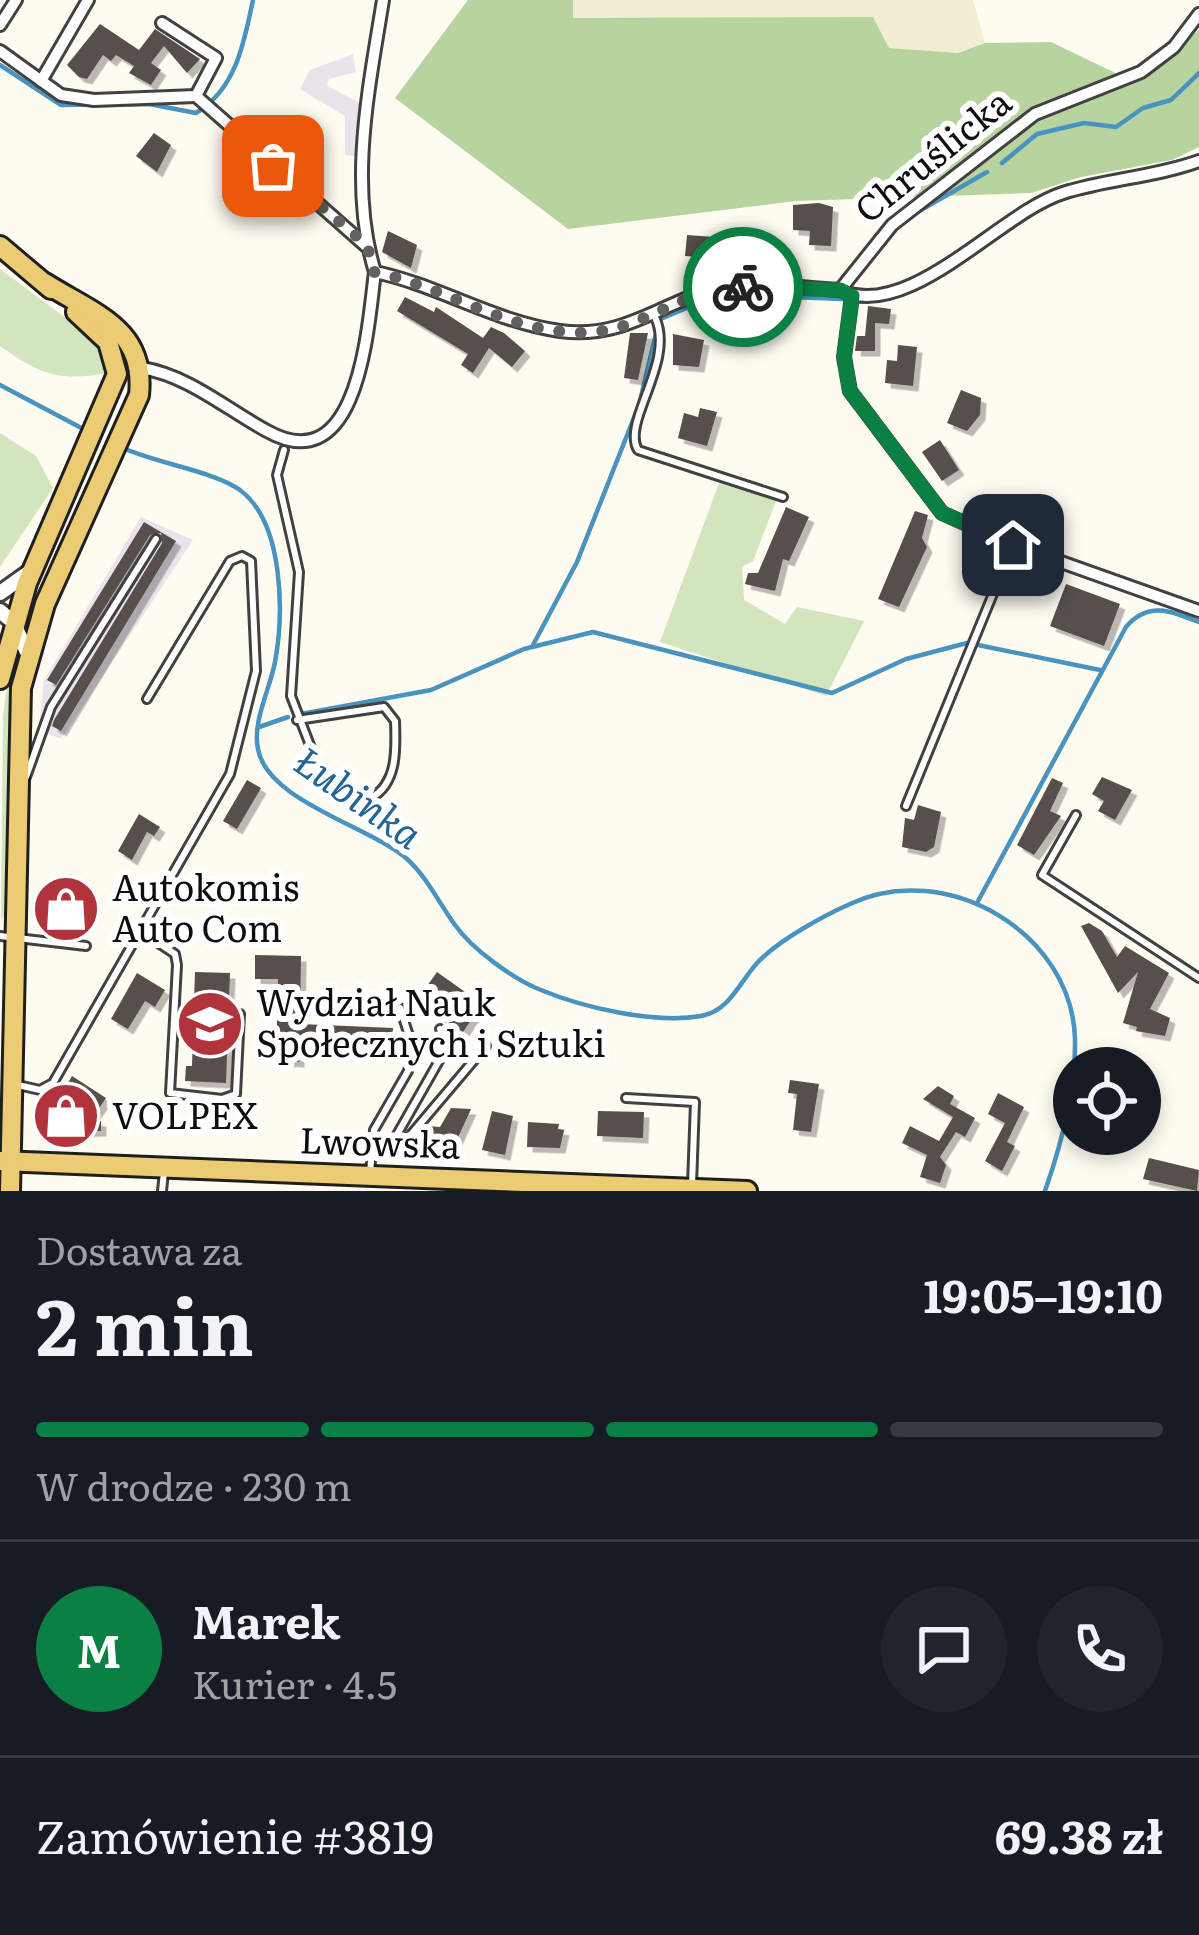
<!DOCTYPE html>
<html lang="pl">
<head>
<meta charset="utf-8">
<style>
	:root { --surface:#171b24; --page:#20242c; --text:#f1f3f6; --muted:#9ea1a6; --line:#363941; --accent:#0b8043 }
	body { margin:0; font-family:Literata,serif; background:var(--page); color:var(--text); height:100vh; display:flex; flex-direction:column; font-size:45px; white-space:nowrap }
	* { box-sizing:border-box; margin:0 }
	p { font-size:39px; color:var(--muted) }
	.icon { flex:none; width:66px; height:66px; fill:none; stroke:currentColor; stroke-width:2; stroke-linecap:round; stroke-linejoin:round }
	.map { position:relative; height:1191px; overflow:hidden }
	.drawer { display:flex; flex-direction:column; background:var(--surface); flex:1 }
	.drawer>* { flex:none }
	.fabs { position:absolute; left:1053px; top:1047px; display:grid; gap:24px }
	.fabs a { display:grid; place-items:center; width:108px; height:108px; border-radius:50%; background:var(--surface); box-shadow:0 6px 18px #0003; font-size:60px }
	.pin { position:absolute; display:grid; place-items:center; width:102px; height:102px; color:#fff; margin:-51px; border-radius:24px; box-shadow:0 6px 18px #0006 }
	.courier { position:absolute; display:grid; place-items:center; width:120px; height:120px; margin:-60px; border:9px solid #0b8043; border-radius:50%; background:#fff; color:#222; box-shadow:0 3px 15px #0007 }
	.head em { font-style:normal; font-weight:700 }
	.head div { display:flex; flex-direction:column-reverse }
	.head { display:flex; align-items:center; justify-content:space-between; height:204px; padding:0 36px }
	h1 { font-size:78px; font-weight:700; line-height:90px }
	.bar { display:grid; grid-template-columns:repeat(4,1fr); gap:18px 12px; align-content:center; height:144px; padding:0 36px }
	.bar i { height:15px; border-radius:9px; background:var(--line) }
	.bar .current { background:var(--accent) }
	.bar p { grid-column:span 4 }
	.line { display:flex; align-items:center; gap:30px; padding:0 36px; border-top:3px solid var(--line) }
	.line div { flex:1 }
	.round { display:grid; place-items:center; flex:none; width:126px; height:126px; border-radius:63px; background:var(--page) }
	.map>svg:first-child { display:block }
</style>
</head>
<body>
<div class="map">
<svg width="1199" height="1191" viewBox="0 0 1199 1191">
	<defs>
		<filter id="shadow"><feDropShadow dx="5.5" dy="5.5" stdDeviation="0" flood-color="#0004"/></filter>
	</defs>
	<rect width="100%" height="100%" fill="#fefbf1"/>
	<!-- industrial -->
	<g fill="#ebe3ec">
		<path d="M353,54L356,72L329,79L327,86L364,105L358,157L345,155V116L300,89L310,70Z"/>
		<path d="M141,517L193,540L61,739L39,730L44,680Z"/>
	</g>
	<!-- farmland -->
	<path fill="#f1eed3" d="M573,0H973L985,43L958,53L888,48L873,17L572,19Z"/>
	<!-- green -->
	<g fill="#d3e5bd">
		<path d="M0,269L94,339L107,373C59,382 39,374 0,346Z"/>
		<path d="M0,433L36,456L53,488L0,567Z"/>
		<path d="M719,483L776,501L753,561L742,567L744,600L785,624L797,607L864,621L826,696L660,642Z"/>
		<path d="M11,655L8,907L1,921L3,717Z"/>
	</g>
	<!-- forest -->
	<path fill="#b7d49e" d="M468,0H573V18L873,17L889,48L958,53L985,43L1051,42L1134,82L1199,30V147L1172,160L1081,177L1031,193L796,201L568,229L395,98Z"/>
	<g fill="none" stroke-linecap="round" stroke-linejoin="round">
		<!-- stream -->
		<g stroke="#4893c0" stroke-width="4.5">
			<path d="M0,65L61,105L149,104L196,113C236,89 244,43 253,0"/>
			<path d="M1002,163L1037,134L1084,123L1116,127L1143,108L1171,100L1199,73"/>
			<path d="M914,214L987,172"/>
			<path d="M663,318L720,294L842,299"/>
			<path d="M0,385L89,432"/>
			<path d="M121,447C154,463 214,471 240,490C284,523 284,613 275,662C270,689 252,722 258,749C267,801 369,826 407,859C427,877 439,903 455,925C472,949 513,979 541,990C584,1008 655,1024 701,1016C730,1011 740,981 758,962C779,940 823,916 850,904C945,859 1073,932 1075,1040C1076,1090 1061,1145 1045,1191"/>
			<path d="M533,645L577,562L639,405L656,334"/>
			<path d="M978,645L1100,670"/>
			<path d="M301,714L431,690L524,649L593,632L832,693L906,659L967,643"/>
			<path d="M259,727L288,717"/>
			<path d="M977,903L1126,627C1148,601 1171,611 1199,622"/>
		</g>
	</g>
	<!-- building -->
	<g fill="#564f4c" filter="url(#shadow)">
		<path d="M100,24L139,50L155,29L200,59L187,73L164,46L151,63L161,70L151,85L129,73L134,66L116,55L111,61L103,55L87,79L79,77L67,65Z"/>
		<path d="M154,133L171,145L157,172L136,156Z"/>
		<path d="M819,203L833,207L831,246L809,245L810,231L793,230V205Z"/>
		<path d="M388,231L417,245L411,268L382,252Z"/>
		<path d="M687,235L754,240L752,256L716,252V258L685,256Z"/>
		<path d="M405,297L434,312L436,307L483,338L491,327L504,333L525,351L512,367L489,348L473,373L461,365L468,354L397,311Z"/>
		<path d="M868,306L891,309L889,324L875,323V351H855L857,336H865Z"/>
		<path d="M630,333H648L638,380L624,378Z"/>
		<path d="M673,334L704,340L699,367L673,365Z"/>
		<path d="M898,345L917,347L913,386L885,383L887,360L897,361Z"/>
		<path d="M961,390L981,398L980,415L967,431L947,423Z"/>
		<path d="M700,408L717,412L707,446L678,438L684,413L698,417Z"/>
		<path d="M940,440L959,470L942,481L922,452Z"/>
		<path d="M786,507L809,517L789,561L783,559L775,591L745,584L748,573H758Z"/>
		<path d="M915,511L928,515L922,538L927,547L899,607L878,599Z"/>
		<path d="M144,522L176,541L61,731L52,726L54,720L162,543L161,533L150,535L56,685L47,680Z"/>
		<path d="M1066,584L1120,604L1104,646L1050,626Z"/>
		<path d="M1102,777L1132,790L1115,820L1098,811L1104,801L1092,794Z"/>
		<path d="M1052,778L1063,783L1050,811L1061,816L1034,855L1017,845Z"/>
		<path d="M247,780L261,788L237,829L223,821Z"/>
		<path d="M918,805L941,812L934,847L926,852L902,847L905,818L914,820Z"/>
		<path d="M139,814L160,827L154,836L147,832L132,860L118,851Z"/>
		<path d="M1089,923L1102,931L1117,957L1125,946L1169,973L1150,1009L1170,1018L1165,1036L1136,1031L1137,1027L1123,1023L1138,972L1118,993L1081,926Z"/>
		<path d="M255,955L301,956L300,1024L393,1028L392,1057L299,1054V1062L276,1061L278,979H255Z"/>
		<path d="M195,972L230,973L226,1083L185,1081L186,1066H192Z"/>
		<path d="M437,972L482,1004L463,1032L434,1013L444,997L427,986Z"/>
		<path d="M137,973L165,990L155,1007L145,1001L128,1029L111,1019Z"/>
		<path d="M72,1076L106,1098L91,1120L101,1121V1131L58,1132L52,1123L51,1112Z"/>
		<path d="M790,1080L819,1084L811,1132L793,1130L797,1094L788,1093Z"/>
		<path d="M938,1086L954,1096L950,1104L975,1118L965,1137L956,1132L940,1157L946,1165L940,1183L920,1177L927,1155L902,1143L910,1126L939,1141L953,1117L923,1099Z"/>
		<path d="M998,1093L1024,1107L1007,1142L1015,1146L1002,1171L985,1161L1005,1123L988,1114Z"/>
		<path d="M451,1108L471,1109L456,1142L422,1140L428,1126L440,1127Z"/>
		<path d="M492,1111L513,1116L505,1155L482,1150Z"/>
		<path d="M598,1111L644,1112L643,1138L597,1136Z"/>
		<path d="M528,1122L559,1124L558,1129L564,1130L560,1148L527,1147Z"/>
		<path d="M1149,1158L1199,1170L1197,1191L1143,1179Z"/>
	</g>
	<g fill="none" stroke-linecap="round" stroke-linejoin="round">
		<!-- service casing -->
		<g stroke="#414141" stroke-width="12">
			<g id="service">
				<path d="M655,317C676,362 621,422 638,450L783,497"/>
				<path d="M284,450L277,475L299,572L291,696L320,771"/>
				<path d="M297,720L384,707L395,721C396,748 398,783 371,798"/>
				<path d="M26,777L51,707L156,539"/>
				<path d="M906,806L1013,545"/>
				<path d="M1076,815L1042,875L1199,978"/>
				<path d="M139,930L175,954L177,965L170,1093L222,1099L236,1094L240,1014"/>
				<path d="M0,936L86,946"/>
				<path d="M18,1085L40,1090L53,1083L230,774L256,671L251,561L242,556L230,561L147,699"/>
				<path d="M626,1098L695,1102L692,1185"/>
				<path d="M394,1144H403L486,1046"/>
				<path d="M371,1157L386,1154L448,1045L440,1029"/>
				<path d="M370,1172L374,1130L408,1071L413,1048L400,1008"/>
				<path d="M162,1191L164,1172"/>
			</g>
		</g>
		<!-- minor casing -->
		<g stroke="#414141" stroke-width="16">
			<g id="minor">
				<path d="M0,25L16,0"/>
				<path d="M0,51L61,95L94,100L196,96L216,58L162,23"/>
				<path d="M41,81L88,0"/>
				<path d="M196,96L366,246"/>
				<path d="M375,272C348,184 369,88 383,0"/>
				<path d="M840,290L892,225L1035,114L1141,72L1174,47L1199,14"/>
				<path d="M852,296L844,357L850,391L942,513L1013,545L1199,611"/>
				<path d="M142,368C189,376 226,409 267,431C360,483 368,324 375,272C438,285 495,322 560,331C625,340 662,301 719,288C755,279 803,289 840,290C908,323 1001,212 1063,193C1107,179 1155,177 1199,161"/>
			</g>
		</g>
		<!-- tertiary casing -->
		<g stroke="#414141" stroke-width="20">
			<g id="tertiary">
				<path d="M0,593L31,571"/>
				<path d="M0,611L13,622L28,654"/>
			</g>
		</g>
		<!-- primary casing -->
		<g stroke="#1f1f1f" stroke-width="24">
			<g id="primary">
				<path d="M0,246L51,289"/>
				<path d="M0,679L27,583L117,374L108,342L76,312"/>
				<path d="M0,1161L747,1191"/>
				<path d="M10,1191L21,688L45,604L139,395C146,328 94,314 45,283"/>
			</g>
		</g>
		<!-- service -->
		<use href="#service" stroke="#fff" stroke-width="6"/>
		<!-- minor -->
		<use href="#minor" stroke="#fff" stroke-width="10"/>
		<!-- tertiary -->
		<use href="#tertiary" stroke="#fff" stroke-width="14"/>
		<!-- primary -->
		<use href="#primary" stroke="#ebcc73" stroke-width="18"/>
	</g>
	<g fill="none" stroke-linecap="round" stroke-linejoin="round">
		<!-- done -->
		<path stroke="#62615d" stroke-width="12" stroke-dasharray="0 21.6" d="M273,166L367,245L374,272C448,287 517,339 595,332C647,327 693,284 743,287"/>
		<!-- route -->
		<path stroke="#0b8043" stroke-width="15" d="M743,287L840,290L852,296L844,357L850,391L942,513L1013,545"/>
	</g>
	<!-- icons -->
	<defs>
		<g id="shop-disc" transform="scale(3.45)"><circle r="9.5" fill="#b1343c" stroke="#fff"/><path d="M-5-2.5h2.3a2.7 3.5 0 0 1 5.4 0H5L5.5 6h-11ZM-1.5-2.5h3a1.5 2.3 0 0 0-3 0Z" fill="#fff"/></g>
		<g id="university-disc" transform="scale(3.45)"><circle r="9.5" fill="#b1343c" stroke="#fff"/><path d="M0-5L7-2L0 1L-7-2ZM-4 1L0 2.5L4 1V4Q0 6-4 4Z" fill="#fff"/></g>
	</defs>
	<g fill-rule="evenodd">
		<use href="#shop-disc" x="66" y="909"/>
		<use href="#university-disc" x="210" y="1024"/>
		<use href="#shop-disc" x="66" y="1116"/>
	</g>
	<g text-anchor="middle" stroke-width="12" stroke-linejoin="round" paint-order="stroke">
		<!-- street labels -->
		<g font-size="36" fill="#0e0e0e" stroke="#fff">
			<text transform="translate(933 156) rotate(-39)" y="13">Chruślicka</text>
			<text transform="translate(380 1143) rotate(2)" y="13">Lwowska</text>
		</g>
		<!-- poi labels -->
		<g font-size="36" fill="#0e0e0e" stroke="#fff" text-anchor="start">
			<text x="112" y="901">Autokomis<tspan x="112" dy="41">Auto Com</tspan></text>
			<text x="256" y="1016">Wydział Nauk<tspan x="256" dy="41">Społecznych i Sztuki</tspan></text>
			<text x="112" y="1129">VOLPEX</text>
		</g>
		<!-- water labels -->
		<g font-size="39" font-style="italic" fill="#236594" stroke="#fff">
			<text transform="translate(358 798) rotate(35)" y="14">Łubinka</text>
		</g>
	</g>
</svg>
<div class="fabs">
<a><svg class="icon" aria-label="locate" viewBox="0 0 24 24"><circle cx="12" cy="12" r="6"/><path d="M12 2v4M12 18v4M2 12h4M18 12h4"/></svg></a>
</div>
<div class="pin" style="left:273px;top:166px;background:#ea580c"><svg class="icon" aria-label="bag" viewBox="0 0 24 24"><path d="M5 8h14l-1 12H6zM9 8a3 3 0 0 1 6 0"/></svg></div>
<div class="pin" style="left:1013px;top:545px;background:#1f2937"><svg class="icon" aria-label="home" viewBox="0 0 24 24"><path d="M3 11l9-7 9 7M6 9v11h12V9"/></svg></div>
<div class="courier" style="left:743px;top:287px"><svg class="icon" aria-label="bike" viewBox="0 0 24 24"><circle cx="6" cy="16" r="4"/><circle cx="18" cy="16" r="4"/><path d="M6 16l4-8h5l3 8M10 8l3 8H6M13 5h3"/></svg></div>
</div>
<section class="drawer">
<div class="head"><div><h1>2 min</h1><p>Dostawa za</p></div><em>19:05–19:10</em></div>
<div class="bar"><i class="current"></i><i class="current"></i><i class="current"></i><i></i><p>W drodze · 230 m</p></div>
<div class="line" style="height:216px"><b class="round" style="background:var(--accent);color:#fff">M</b><div><b>Marek</b><p>Kurier · 4.5</p></div><a class="round"><svg class="icon" aria-label="chat" viewBox="0 0 24 24"><path d="M4 5h16v11H9l-5 4z"/></svg></a><a class="round"><svg class="icon" aria-label="phone" viewBox="0 0 24 24"><path d="M5 4h4l2 5-3 2q2 4 5 5l2-3 5 2v4C11 20 4 13 5 4z"/></svg></a></div>
<div class="line" style="height:156px"><div>Zamówienie #3819</div><b>69.38 zł</b></div>
</section>
</body>
</html>
